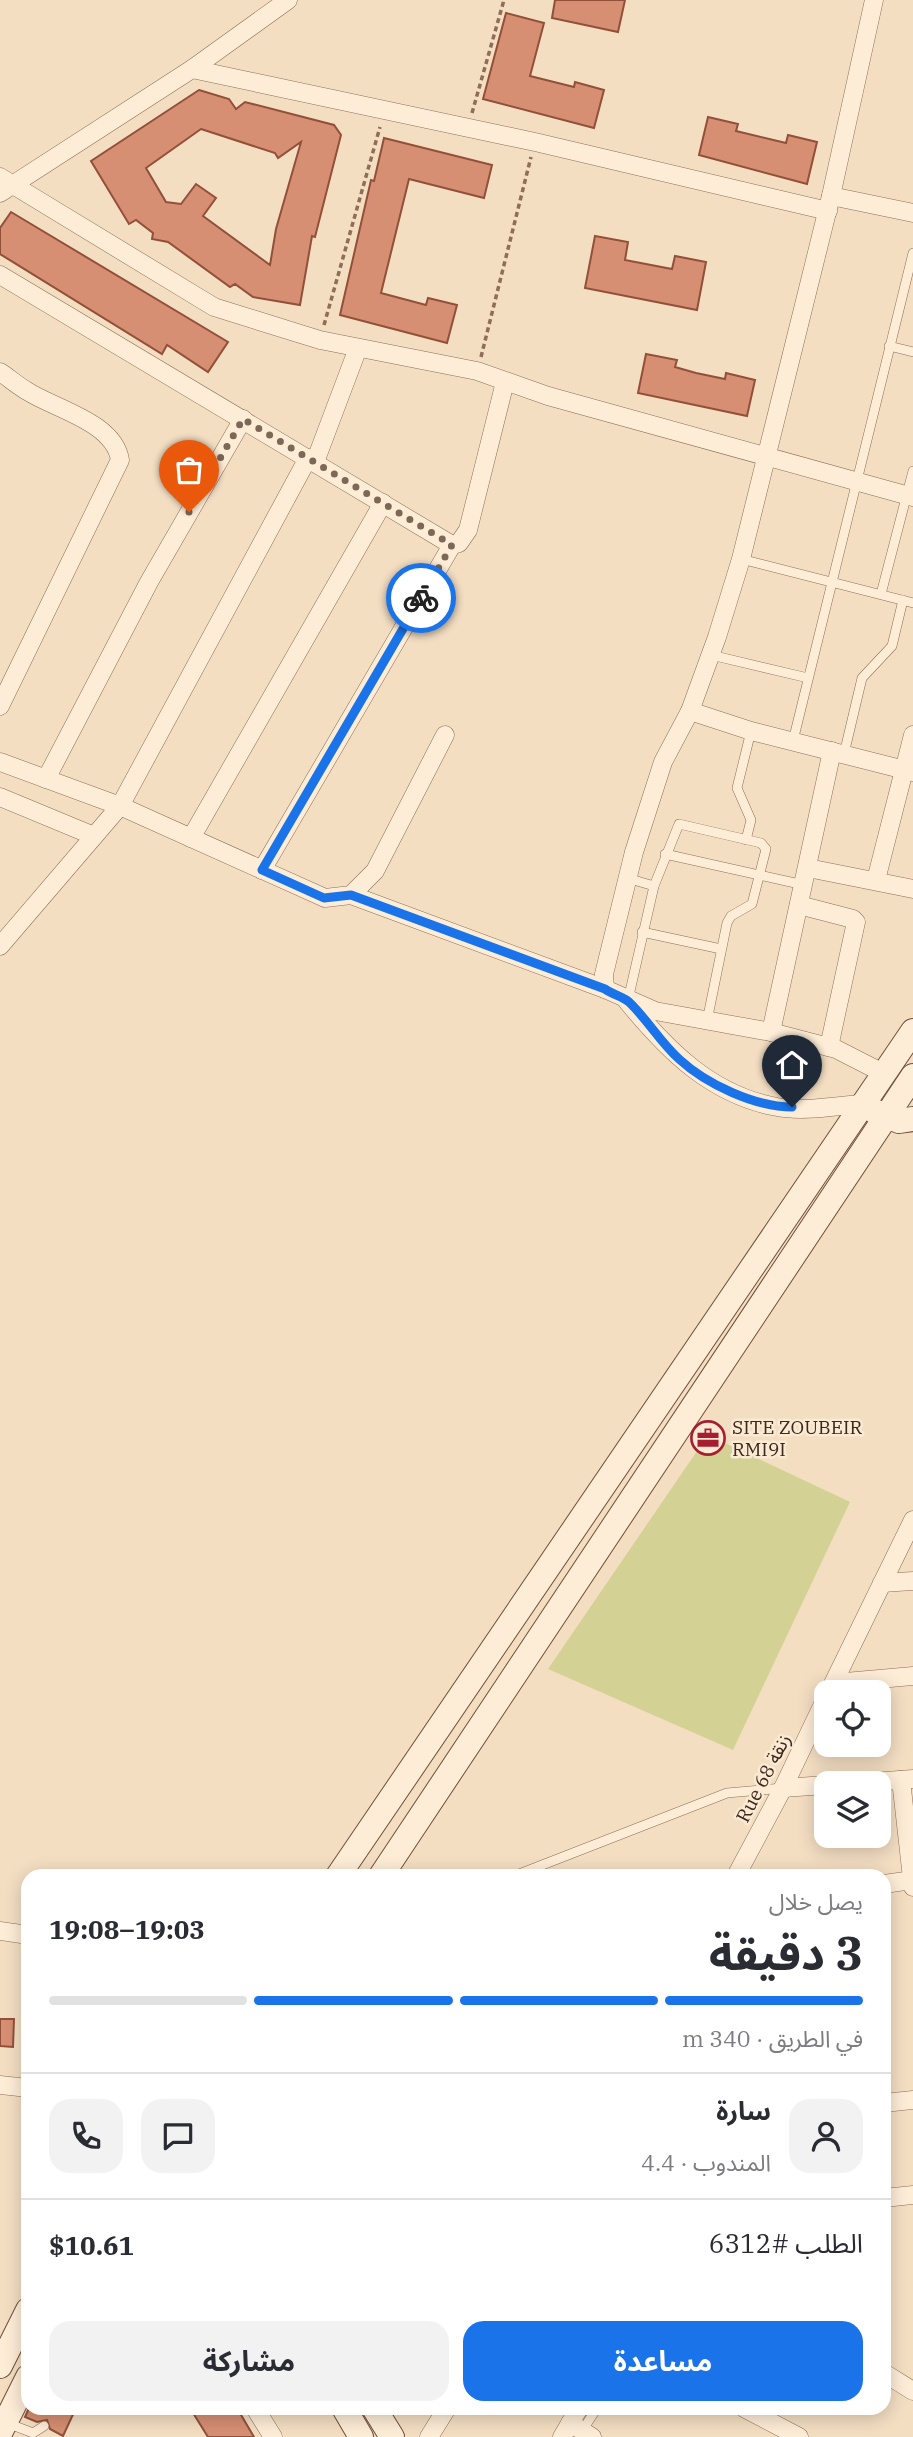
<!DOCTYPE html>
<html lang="ar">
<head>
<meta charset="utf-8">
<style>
	:root { --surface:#fff; --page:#f2f2f3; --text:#2b2b33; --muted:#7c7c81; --line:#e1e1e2; --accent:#1a73e8 }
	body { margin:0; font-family:"IBM Plex Serif","Noto Sans Arabic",serif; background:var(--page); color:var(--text); direction:rtl; height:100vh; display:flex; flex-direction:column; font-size:26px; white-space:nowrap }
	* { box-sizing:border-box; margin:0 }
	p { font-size:23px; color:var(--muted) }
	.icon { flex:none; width:38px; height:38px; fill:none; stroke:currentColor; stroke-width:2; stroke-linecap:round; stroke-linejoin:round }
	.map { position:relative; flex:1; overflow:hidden; direction:ltr }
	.drawer { position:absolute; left:21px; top:1869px; width:870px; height:546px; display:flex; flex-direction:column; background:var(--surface); border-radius:21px; box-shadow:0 4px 18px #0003; direction:rtl }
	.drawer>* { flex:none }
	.fabs { position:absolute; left:814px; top:1680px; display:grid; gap:14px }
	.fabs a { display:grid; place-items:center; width:77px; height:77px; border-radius:14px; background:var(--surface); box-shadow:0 4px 18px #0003; font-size:35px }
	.pin { position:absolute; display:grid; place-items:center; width:60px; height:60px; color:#fff; margin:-72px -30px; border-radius:50% 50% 50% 0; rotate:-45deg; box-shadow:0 0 7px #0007 }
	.pin .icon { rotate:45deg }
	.courier { position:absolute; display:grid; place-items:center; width:70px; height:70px; margin:-35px; border:5px solid #1a73e8; border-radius:50%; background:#fff; color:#222; box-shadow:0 2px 9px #0007 }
	.overview em { font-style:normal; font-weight:700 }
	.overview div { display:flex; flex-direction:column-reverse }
	.overview { display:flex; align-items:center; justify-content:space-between; height:119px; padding:0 28px }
	h1 { font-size:46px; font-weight:700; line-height:52px }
	.bar { display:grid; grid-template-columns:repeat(4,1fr); gap:10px 7px; align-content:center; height:84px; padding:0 28px }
	.bar i { height:9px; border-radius:5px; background:var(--line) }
	.bar .selected { background:var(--accent) }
	.bar p { grid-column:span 4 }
	.line { display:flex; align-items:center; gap:18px; padding:0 28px; border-top:2px solid var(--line) }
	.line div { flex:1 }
	.round { display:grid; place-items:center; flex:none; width:74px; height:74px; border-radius:21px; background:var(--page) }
	.action { display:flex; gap:14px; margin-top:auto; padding:14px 28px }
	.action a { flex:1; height:80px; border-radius:21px; background:var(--accent); color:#fff; font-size:28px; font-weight:700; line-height:80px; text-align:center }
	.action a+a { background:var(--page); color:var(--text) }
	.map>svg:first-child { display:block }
</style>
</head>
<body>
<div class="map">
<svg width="913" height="2437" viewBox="0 0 913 2437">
	<rect width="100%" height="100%" fill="#f3dec2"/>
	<!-- green -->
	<path fill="#d3d294" d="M708,1435L850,1502L733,1750L548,1669Z"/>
	<!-- building -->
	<g fill="#d68f73" stroke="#925039" stroke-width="2" fill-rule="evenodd">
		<path d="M555,0H625L618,32L552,18Z"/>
		<path d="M506,13L544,23L530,76L574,87L575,82L604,90L594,128L483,99Z"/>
		<path d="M199,90L229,99L236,109L245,102L334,125L341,135L315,237L312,236L300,305L253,297L235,284L230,287L168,242L152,239L153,233L136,220L129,224L91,161ZM201,129L275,153L278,158L301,142L276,229L270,265L203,216L216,198L196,184L181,204L166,202L146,168Z"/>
		<path d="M708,117L738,124L736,131L786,143L788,135L817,142L807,184L699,155Z"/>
		<path d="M384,138L492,165L484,198L409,179L381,293L426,305L428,298L457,305L447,343L340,315L371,180L374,181Z"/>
		<path d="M11,212L228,342L208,372L167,345L162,354L0,254V228Z"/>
		<path d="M595,236L628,242L625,260L672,269L675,256L706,262L697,310L585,288Z"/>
		<path d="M646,354L677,360L675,367L696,373L725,379L726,373L755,380L747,416L638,393Z"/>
		<path d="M0,2019H14L13,2047L0,2046Z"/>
		<path d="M29,2408H76L63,2436L50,2429L47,2420L37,2422L25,2417Z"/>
		<path d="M190,2408H237L254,2437H208Z"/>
	</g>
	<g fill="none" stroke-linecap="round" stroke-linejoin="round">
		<!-- lane casing -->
		<g stroke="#906d56" stroke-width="10">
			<g id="lane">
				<path d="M889,346L913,352"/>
				<path d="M741,559L913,603"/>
				<path d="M881,594L913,471"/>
				<path d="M711,655L808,678"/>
				<path d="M793,741L913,253"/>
				<path d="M844,754L862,678L892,646L903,600"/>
				<path d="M746,840L751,820L737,788L751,731"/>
				<path d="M665,854L804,885"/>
				<path d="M627,878L654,886"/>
				<path d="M642,932L721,949"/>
				<path d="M628,1000L654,886L679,824L761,843L766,849L752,904L731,916L727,923L707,1021"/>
				<path d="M514,1876L727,1793L783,1788"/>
				<path d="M7,2423L33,2433L44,2426"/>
				<path d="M582,2431L597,2408"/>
			</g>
		</g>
		<!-- street casing -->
		<g stroke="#906d56" stroke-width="19">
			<g id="street">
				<path d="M192,69L535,142L828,211"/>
				<path d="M0,177L214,307L320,340L477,371L548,396L913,497"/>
				<path d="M0,193L192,69L288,0"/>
				<path d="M831,196L913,213"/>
				<path d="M0,275L452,545L459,543L468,530L505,382"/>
				<path d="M0,372C9,378 17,385 27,391C55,409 114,422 120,460L0,706"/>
				<path d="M315,462L358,348"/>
				<path d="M690,711L751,731L913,772"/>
				<path d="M0,762L120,806L325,898L351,895L375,871L445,735"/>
				<path d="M46,779L149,582L243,419"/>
				<path d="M0,797L94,836"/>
				<path d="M191,838L383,503"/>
				<path d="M808,868L913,889"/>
				<path d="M262,870L452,545"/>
				<path d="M876,880L913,735"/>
				<path d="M351,895L605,989L655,1011L771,1032L836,1049L883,1073"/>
				<path d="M799,905L853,919L856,922L829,1047"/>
				<path d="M0,946L120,806L308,458"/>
				<path d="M605,989L604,974L634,852L663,762L690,711L717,637L741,559L831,196L874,0"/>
				<path d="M627,1001C667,1050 711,1095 777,1107C803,1112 835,1106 862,1104"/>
				<path d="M771,1032L832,751"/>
				<path d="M882,1583L913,1581"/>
				<path d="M834,1683L913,1676"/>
				<path d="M829,1692L913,1520"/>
				<path d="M901,1780L913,1887"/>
				<path d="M859,1783L913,1779"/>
				<path d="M783,1788L826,1785"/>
				<path d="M736,1876L783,1788L826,1698"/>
				<path d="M884,1884L913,1880"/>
				<path d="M0,1931L28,1935"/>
				<path d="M0,2085L28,2088"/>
				<path d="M884,2103L913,2100"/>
				<path d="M884,2198L913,2195"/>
				<path d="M884,2373L913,2391"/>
				<path d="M255,2408L273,2437"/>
				<path d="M744,2408L799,2437"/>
				<path d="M570,2423L592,2437"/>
				<path d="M429,2437L447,2408"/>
				<path d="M562,2437L579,2408"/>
			</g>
		</g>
		<!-- secondary casing -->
		<g stroke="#724e39" stroke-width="26">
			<g id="secondary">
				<path d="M874,1111L899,1121L913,1119"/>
				<path d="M338,1876L913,1031"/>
				<path d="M381,1876L913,1076"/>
				<path d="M0,2366L28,2310"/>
				<path d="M344,2408L361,2437"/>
				<path d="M374,2408L392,2437"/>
				<path d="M0,2433L28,2377"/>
			</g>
		</g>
		<!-- path -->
		<g stroke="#906d56" stroke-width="3.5" stroke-dasharray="5 3.5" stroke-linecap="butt">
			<path d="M472,113L504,0"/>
			<path d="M324,325L380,127"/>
			<path d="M481,357L531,157"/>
		</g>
		<!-- lane -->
		<use href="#lane" stroke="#fdecd6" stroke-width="9"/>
		<!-- street -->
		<use href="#street" stroke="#fdecd6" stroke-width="18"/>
		<!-- secondary -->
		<use href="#secondary" stroke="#fdecd6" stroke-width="24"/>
	</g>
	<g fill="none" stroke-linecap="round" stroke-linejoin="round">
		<!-- done -->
		<path stroke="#7d6856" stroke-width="7" stroke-dasharray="0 12.6" d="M189,512L243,419L452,545L421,598"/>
		<!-- route -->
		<path stroke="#1a73e8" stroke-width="9" d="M421,598L262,870L324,898L351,895L605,989C612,994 623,997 629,1002C647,1019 660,1042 679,1059C706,1084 755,1107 792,1107"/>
	</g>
	<!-- icons -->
	<defs>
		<g id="office-ring" transform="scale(1.75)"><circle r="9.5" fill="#fae9d3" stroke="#a71e31" stroke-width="1.5"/><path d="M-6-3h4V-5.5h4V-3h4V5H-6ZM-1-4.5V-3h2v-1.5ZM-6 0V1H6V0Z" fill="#a71e31"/></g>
	</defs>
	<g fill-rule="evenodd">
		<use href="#office-ring" x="708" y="1438"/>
	</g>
	<g text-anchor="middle" stroke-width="5" stroke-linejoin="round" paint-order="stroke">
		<!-- poi labels -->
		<g font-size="19" fill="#3e281c" stroke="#fae9d3" text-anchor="start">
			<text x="732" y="1434">SITE ZOUBEIR<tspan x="732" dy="22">RMI9I</tspan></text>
		</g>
		<!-- street labels -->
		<g font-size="19" fill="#3e281c" stroke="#fae9d3">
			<text transform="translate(763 1778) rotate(-63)" y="7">Rue 68 زنقة</text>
		</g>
	</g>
</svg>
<div class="fabs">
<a><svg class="icon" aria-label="locate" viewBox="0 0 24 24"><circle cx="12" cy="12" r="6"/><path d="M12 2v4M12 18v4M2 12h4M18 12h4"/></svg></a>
<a><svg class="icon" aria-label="layers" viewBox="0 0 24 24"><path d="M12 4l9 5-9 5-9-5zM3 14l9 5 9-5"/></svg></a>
</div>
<div class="pin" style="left:189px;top:512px;background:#ea580c"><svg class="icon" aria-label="bag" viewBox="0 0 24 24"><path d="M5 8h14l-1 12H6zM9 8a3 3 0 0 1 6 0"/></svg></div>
<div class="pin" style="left:792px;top:1107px;background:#1f2937"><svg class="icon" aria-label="home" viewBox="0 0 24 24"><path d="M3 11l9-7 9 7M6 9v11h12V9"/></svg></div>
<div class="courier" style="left:421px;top:598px"><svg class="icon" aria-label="bike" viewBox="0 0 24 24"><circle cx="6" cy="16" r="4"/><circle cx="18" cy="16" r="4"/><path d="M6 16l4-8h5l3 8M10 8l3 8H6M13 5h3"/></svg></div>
<section class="drawer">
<div class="overview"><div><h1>3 دقيقة</h1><p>يصل خلال</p></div><em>19:03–19:08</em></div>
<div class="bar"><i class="selected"></i><i class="selected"></i><i class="selected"></i><i></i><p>في الطريق · 340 m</p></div>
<div class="line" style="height:126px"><a class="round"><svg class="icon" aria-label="person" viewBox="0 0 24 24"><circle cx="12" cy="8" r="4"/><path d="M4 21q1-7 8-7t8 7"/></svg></a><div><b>سارة</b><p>المندوب · 4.4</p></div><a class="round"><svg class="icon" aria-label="chat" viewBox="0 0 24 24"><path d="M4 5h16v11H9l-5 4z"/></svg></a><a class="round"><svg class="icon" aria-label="phone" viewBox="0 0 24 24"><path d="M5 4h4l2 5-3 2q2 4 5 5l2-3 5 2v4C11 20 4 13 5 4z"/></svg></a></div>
<div class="line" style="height:91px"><div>الطلب #6312</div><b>$10.61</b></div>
<div class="action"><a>مساعدة</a><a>مشاركة</a></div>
</section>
</div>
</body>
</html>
